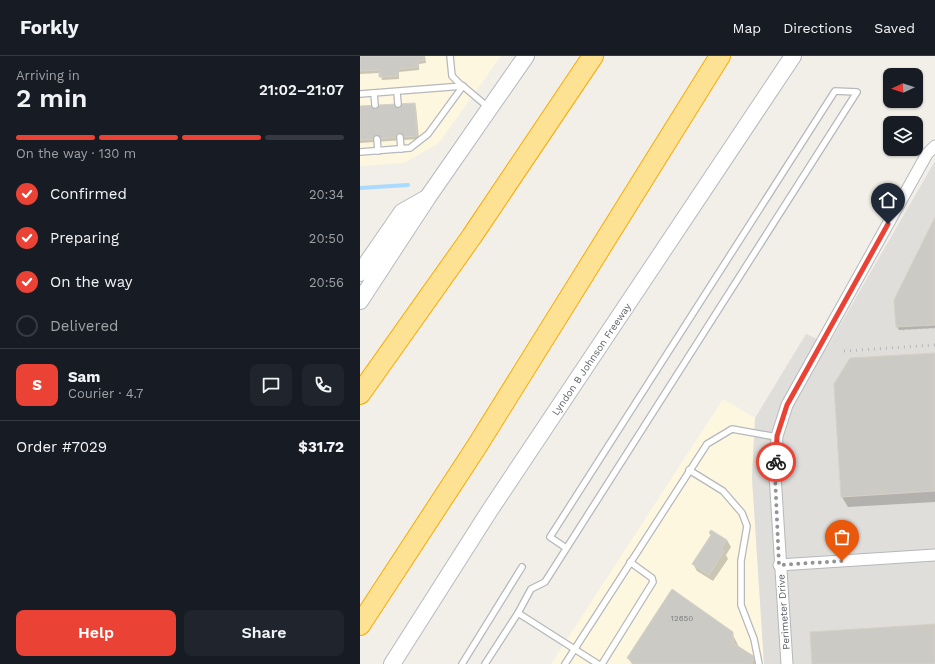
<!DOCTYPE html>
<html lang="en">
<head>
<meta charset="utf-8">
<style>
	:root { --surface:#171b24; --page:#20242c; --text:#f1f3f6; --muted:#9ea1a6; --line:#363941; --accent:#ea4335 }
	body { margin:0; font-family:"Work Sans",sans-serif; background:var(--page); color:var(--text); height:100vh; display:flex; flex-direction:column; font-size:15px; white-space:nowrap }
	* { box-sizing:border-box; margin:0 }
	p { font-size:13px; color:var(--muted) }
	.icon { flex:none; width:22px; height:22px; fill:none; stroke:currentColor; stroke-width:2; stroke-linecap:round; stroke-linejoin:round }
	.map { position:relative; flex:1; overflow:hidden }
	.drawer { display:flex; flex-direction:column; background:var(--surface); width:360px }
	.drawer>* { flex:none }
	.needle { width:26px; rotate:266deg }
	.buttons { position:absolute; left:523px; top:12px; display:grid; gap:8px }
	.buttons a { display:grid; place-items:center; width:40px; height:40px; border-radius:8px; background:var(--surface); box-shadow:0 1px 3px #0004; font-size:20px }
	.pin { position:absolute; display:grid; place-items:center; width:34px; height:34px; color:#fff; margin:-41px -17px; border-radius:50% 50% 50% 0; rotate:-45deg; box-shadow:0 0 4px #0007 }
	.pin .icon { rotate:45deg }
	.courier { position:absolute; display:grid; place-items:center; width:40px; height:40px; margin:-20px; border:3px solid #ea4335; border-radius:50%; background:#fff; color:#222; box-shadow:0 1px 5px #0007 }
	.head em { font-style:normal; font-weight:600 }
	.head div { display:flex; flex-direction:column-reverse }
	.head { display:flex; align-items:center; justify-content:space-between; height:68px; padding:0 16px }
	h1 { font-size:26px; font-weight:600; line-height:30px }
	.bar { display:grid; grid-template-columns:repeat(4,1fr); gap:6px 4px; align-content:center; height:48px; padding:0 16px }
	.bar i { height:5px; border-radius:3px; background:var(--line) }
	.bar .selected { background:var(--accent) }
	.bar p { grid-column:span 4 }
	.line { display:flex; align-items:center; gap:10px; padding:0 16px; border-top:1px solid var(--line) }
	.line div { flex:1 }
	.round { display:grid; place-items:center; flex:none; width:42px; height:42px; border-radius:8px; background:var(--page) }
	ol { padding:0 16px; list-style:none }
	li { display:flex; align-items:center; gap:12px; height:44px }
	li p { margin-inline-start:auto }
	li .icon { padding:4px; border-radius:50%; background:var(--accent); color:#fff; stroke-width:4 }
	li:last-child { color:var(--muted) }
	li i { width:22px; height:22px; border:2px solid var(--line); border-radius:50% }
	.action { display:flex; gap:8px; margin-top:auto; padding:8px 16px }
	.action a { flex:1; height:46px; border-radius:8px; background:var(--accent); color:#fff; font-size:16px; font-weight:600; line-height:46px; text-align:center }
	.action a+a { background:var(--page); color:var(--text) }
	header { display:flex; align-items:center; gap:24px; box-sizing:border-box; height:56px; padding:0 20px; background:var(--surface); border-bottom:1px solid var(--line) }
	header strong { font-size:19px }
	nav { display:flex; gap:22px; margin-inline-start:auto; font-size:14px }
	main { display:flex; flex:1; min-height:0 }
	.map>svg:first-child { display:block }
</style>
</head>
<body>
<header>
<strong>Forkly</strong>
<nav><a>Map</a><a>Directions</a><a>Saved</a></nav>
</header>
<main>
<section class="drawer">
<div class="head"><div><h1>2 min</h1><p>Arriving in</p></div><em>21:02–21:07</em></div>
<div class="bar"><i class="selected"></i><i class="selected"></i><i class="selected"></i><i></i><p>On the way · 130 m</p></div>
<ol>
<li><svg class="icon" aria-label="check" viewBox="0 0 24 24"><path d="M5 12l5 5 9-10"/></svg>Confirmed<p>20:34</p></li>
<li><svg class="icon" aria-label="check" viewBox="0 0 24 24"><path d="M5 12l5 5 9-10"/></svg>Preparing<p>20:50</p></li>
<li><svg class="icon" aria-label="check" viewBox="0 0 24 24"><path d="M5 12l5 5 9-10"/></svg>On the way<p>20:56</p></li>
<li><i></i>Delivered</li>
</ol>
<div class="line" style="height:72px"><b class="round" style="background:var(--accent);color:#fff">S</b><div><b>Sam</b><p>Courier · 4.7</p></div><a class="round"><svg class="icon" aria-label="chat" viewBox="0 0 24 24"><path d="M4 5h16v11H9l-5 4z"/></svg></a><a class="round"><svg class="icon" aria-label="phone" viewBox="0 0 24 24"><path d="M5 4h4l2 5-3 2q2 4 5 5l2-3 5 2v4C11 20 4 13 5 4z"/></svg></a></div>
<div class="line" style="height:52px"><div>Order #7029</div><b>$31.72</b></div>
<div class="action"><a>Help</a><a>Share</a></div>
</section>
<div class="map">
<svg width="575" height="608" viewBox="0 0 575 608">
	<rect width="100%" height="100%" fill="#f1efe8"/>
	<!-- commercial -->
	<g fill="#fef7e0">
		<path d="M0,0H141L79,87L44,107L0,110Z"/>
		<path d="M363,343L395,362L392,422L404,608H191Z"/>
	</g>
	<!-- industrial -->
	<path fill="#e0deda" d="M575,105V608H404L392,422L395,362L446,278L469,288Z"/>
	<!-- shadow -->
	<g fill="#0003">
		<path d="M0,0H65L66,7L59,8V14L39,16V23L22,24L20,17L0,18Z"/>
		<path d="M55,48L56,51L59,83L0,87V51Z"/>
		<path d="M575,163V272L539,274L537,271L536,244Z"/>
		<path d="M575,298V446L488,451L482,441Z"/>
		<path d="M367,484L371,491L366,499L368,503L353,525L337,515L333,508Z"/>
		<path d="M372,577L380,593L394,602L398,608H272L268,602Z"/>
	</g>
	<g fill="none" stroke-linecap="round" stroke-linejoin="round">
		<!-- stream -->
		<path stroke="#aadaff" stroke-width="4" d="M0,132L48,129"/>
	</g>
	<!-- building -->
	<g fill="#cccac5" stroke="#d6d1c6">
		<path d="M0,0H64V4L58,5V11L38,13V20L19,21V14L0,15Z"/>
		<path d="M55,47L57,80L0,84V50Z"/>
		<path d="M575,161V269L536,271L534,244Z"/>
		<path d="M575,297V435L481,441L474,328L490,302Z"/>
		<path d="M351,474L367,484L361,493L364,495L349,519L332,508L351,479L349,477Z"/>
		<path d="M312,533L373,576V587L395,601L390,608H275L267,602Z"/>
		<path d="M575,568V608H452L450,576Z"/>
	</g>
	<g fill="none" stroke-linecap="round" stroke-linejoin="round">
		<!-- lane casing -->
		<g stroke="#b5b8bc" stroke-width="8">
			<g id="lane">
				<path d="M90,0L92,20L102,30"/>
				<path d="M37,36L38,48"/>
				<path d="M14,37L15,49"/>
				<path d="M0,38L103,30"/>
				<path d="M40,81L41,93"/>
				<path d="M17,83L18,95"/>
				<path d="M0,96L50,92L68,78L103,30L129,52"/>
				<path d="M329,414L363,435L382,457L387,470L381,505V549L394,583L399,608"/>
				<path d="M158,557L171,533L185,526L497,36L475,35L190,481L206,492"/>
				<path d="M102,608L162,511"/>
				<path d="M125,608L158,557L238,608"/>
				<path d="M205,608L347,388L372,373L417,381"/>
				<path d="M242,608L293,526L292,522L270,506"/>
			</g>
		</g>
		<!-- street casing -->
		<g stroke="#b5b8bc" stroke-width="13">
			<g id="street">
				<path d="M419,509L575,499"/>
				<path d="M427,608L415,419L417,380L427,349L567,98L575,90"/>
			</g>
		</g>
		<!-- secondary casing -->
		<g stroke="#b6babf" stroke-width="18">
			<g id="secondary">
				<path d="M0,217L42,156L65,143"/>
				<path d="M0,245L68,141L166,0"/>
				<path d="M32,608L130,454L433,0"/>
			</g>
		</g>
		<!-- highway casing -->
		<g stroke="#f9ab00" stroke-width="22">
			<g id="highway">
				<path d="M0,338L112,180L233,0"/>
				<path d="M0,569L117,390L360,0"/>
			</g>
		</g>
		<!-- lane -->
		<use href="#lane" stroke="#fff" stroke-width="5.5"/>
		<!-- street -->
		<use href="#street" stroke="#fff" stroke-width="11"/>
		<!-- secondary -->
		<use href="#secondary" stroke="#fff" stroke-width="16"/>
		<!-- highway -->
		<use href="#highway" stroke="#fde293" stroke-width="20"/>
		<!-- rail -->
		<g stroke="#b6b7b8" stroke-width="3" stroke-dasharray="1 5" stroke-linecap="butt">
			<path d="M543,273L575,271"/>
			<path d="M484,295L575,289"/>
		</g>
	</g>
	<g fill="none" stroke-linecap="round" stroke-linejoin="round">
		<!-- done -->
		<path stroke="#929495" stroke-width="4" stroke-dasharray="0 7.2" d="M416,406L415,419L419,509L482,505"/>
		<!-- route -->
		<path stroke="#ea4335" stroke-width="5" d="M416,406L417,380L427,349L528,168"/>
	</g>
	<g text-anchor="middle" stroke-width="3" stroke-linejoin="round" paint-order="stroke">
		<!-- number labels -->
		<g font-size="8" fill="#7a7d7f">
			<text x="322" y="565">12650</text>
		</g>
		<!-- street labels -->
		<g font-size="10" fill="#5f6368" stroke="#fff">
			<text transform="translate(231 303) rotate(-56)" y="4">Lyndon B Johnson Freeway</text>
			<text transform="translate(423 556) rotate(-94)" y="4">Perimeter Drive</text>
		</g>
	</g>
</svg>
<div class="buttons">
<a><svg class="needle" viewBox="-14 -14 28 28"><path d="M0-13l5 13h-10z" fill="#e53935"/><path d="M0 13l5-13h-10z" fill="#9ea1a6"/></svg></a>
<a><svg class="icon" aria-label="layers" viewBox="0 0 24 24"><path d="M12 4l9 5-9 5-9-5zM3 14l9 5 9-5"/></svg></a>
</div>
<div class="pin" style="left:482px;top:505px;background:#ea580c"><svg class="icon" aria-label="bag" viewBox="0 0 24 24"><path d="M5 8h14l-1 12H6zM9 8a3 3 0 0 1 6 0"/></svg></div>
<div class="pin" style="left:528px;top:168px;background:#1f2937"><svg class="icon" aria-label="home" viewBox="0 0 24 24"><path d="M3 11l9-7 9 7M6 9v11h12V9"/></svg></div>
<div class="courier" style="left:416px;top:406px"><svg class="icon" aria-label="bike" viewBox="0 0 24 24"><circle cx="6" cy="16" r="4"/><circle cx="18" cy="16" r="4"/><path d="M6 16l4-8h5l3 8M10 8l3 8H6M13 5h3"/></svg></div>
</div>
</main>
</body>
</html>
